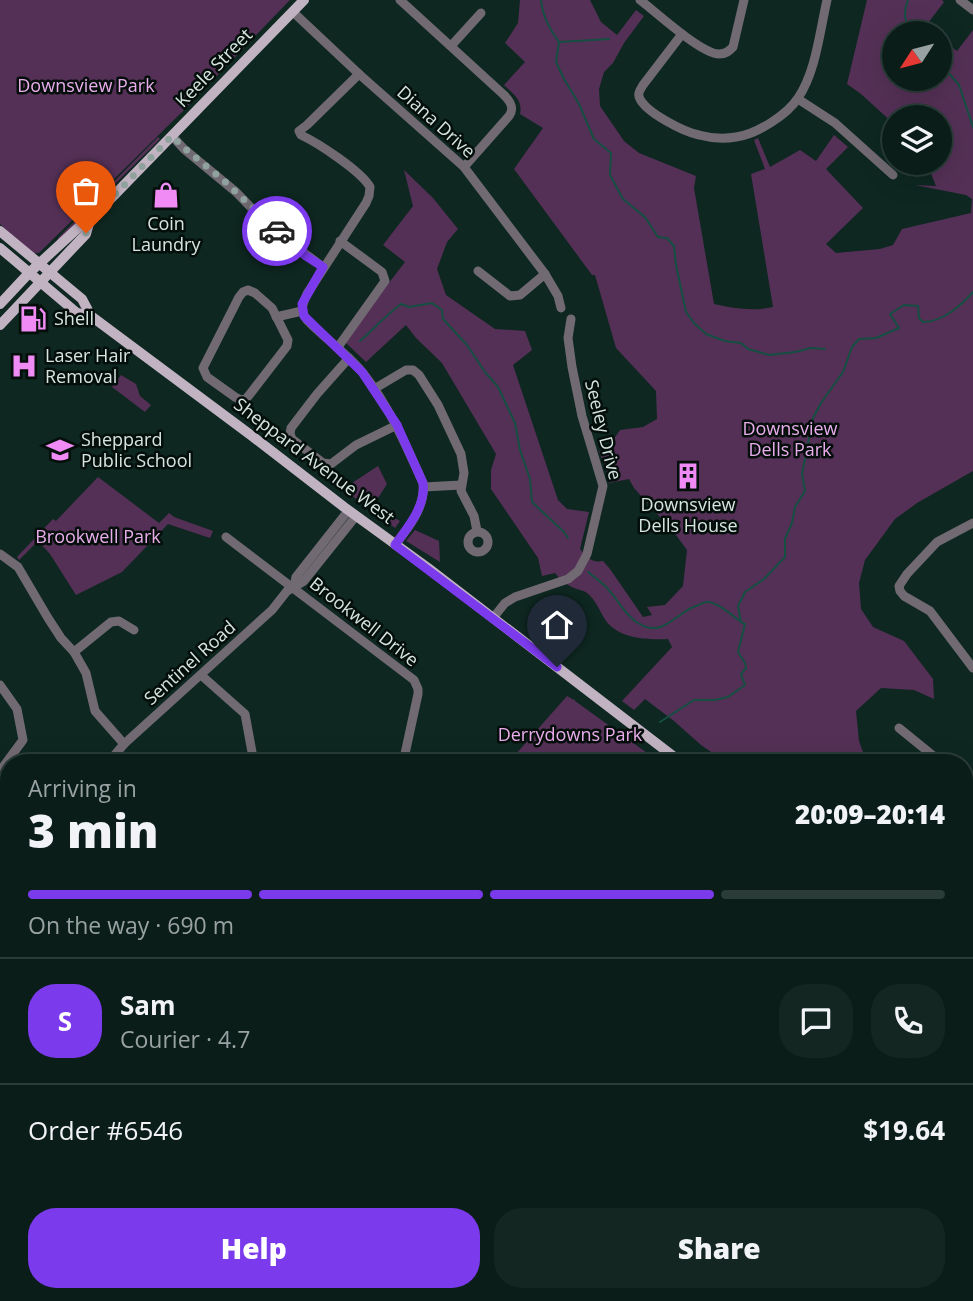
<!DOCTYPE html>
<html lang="en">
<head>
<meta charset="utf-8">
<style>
	:root { --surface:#0a1d19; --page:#132622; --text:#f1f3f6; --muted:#99a2a2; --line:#2a3b38; --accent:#7c3aed }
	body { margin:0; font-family:"Open Sans",sans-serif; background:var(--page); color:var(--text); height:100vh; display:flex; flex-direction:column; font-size:26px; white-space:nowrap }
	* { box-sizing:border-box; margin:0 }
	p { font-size:23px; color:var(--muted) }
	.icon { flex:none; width:38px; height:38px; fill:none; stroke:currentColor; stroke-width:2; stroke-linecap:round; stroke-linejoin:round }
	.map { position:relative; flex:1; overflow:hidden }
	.drawer { position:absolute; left:0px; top:754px; width:973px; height:548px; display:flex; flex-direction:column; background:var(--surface); border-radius:28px 28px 0 0; box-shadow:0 7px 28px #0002,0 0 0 2px var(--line) }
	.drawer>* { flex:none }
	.needle { width:46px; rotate:234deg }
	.tools { position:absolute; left:882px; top:21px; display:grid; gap:14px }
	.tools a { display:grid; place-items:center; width:70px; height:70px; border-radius:50%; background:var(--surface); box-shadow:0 7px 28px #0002,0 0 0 2px var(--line); font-size:35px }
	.pin { position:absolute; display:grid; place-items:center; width:60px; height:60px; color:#fff; margin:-72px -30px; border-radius:50% 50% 50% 0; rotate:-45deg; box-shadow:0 0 7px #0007 }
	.pin .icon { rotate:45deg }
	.courier { position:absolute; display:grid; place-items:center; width:70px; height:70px; margin:-35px; border:5px solid #7c3aed; border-radius:50%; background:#fff; color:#222; box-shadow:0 2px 9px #0007 }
	.headline em { font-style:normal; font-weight:800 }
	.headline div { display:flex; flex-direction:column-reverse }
	.headline { display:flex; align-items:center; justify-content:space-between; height:119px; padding:0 28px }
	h1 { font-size:46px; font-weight:800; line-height:52px }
	.bar { display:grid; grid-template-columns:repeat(4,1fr); gap:10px 7px; align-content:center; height:84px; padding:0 28px }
	.bar i { height:9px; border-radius:5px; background:var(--line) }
	.bar .selected { background:var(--accent) }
	.bar p { grid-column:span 4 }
	.line { display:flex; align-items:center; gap:18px; padding:0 28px; border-top:2px solid var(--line) }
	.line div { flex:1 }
	.round { display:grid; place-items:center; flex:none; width:74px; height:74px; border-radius:28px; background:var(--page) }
	.action { display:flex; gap:14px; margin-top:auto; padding:14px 28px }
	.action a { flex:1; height:80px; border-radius:28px; background:var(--accent); color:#fff; font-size:28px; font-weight:800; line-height:80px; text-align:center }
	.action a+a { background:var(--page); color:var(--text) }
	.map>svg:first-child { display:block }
</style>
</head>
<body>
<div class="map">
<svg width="973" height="1301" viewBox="0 0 973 1301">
	<rect width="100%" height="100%" fill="#0e2721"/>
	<!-- green -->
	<g fill="#543056">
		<path d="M0,0H290L184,110L39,253H31L0,224Z"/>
		<path d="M520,0H590L601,22L617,35L636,10L644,16L624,43L613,63L604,72L599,89L600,106L624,141L639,153L696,176L694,188L714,304C733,308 752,312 773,307L751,174L765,169L754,140L758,138L770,167L800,150L816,161L834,135L848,147L826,169L863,208L826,244L836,253L880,249L893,245L902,229L971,213L972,199L966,195L915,185L936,186L927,163H940V117H894V124L861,94L847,84L867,0H942L944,2L925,27L933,33H894V79H940V38L957,51L973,30V471L917,503L895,519L865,560L859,583L861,609L873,627L904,641L933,679L934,699L914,690L881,688L856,711L859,741L867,763H854L826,752L818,763H727L701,745L674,721L645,699L634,710L622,701L672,647L668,639C647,640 620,639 606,621C600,612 596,600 587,593C583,590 582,591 577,589C568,586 560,580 555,573L542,576L538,558L491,489V470L496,454L442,363L416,338L406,325L366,362L344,341L405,262L383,245L413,206L404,170L433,198L458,229L447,242L437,269L446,295L495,329L525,331L532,350L513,365L558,500L567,509L589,512L580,549C587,557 591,563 603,561L610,569L643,617L652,615L647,607L665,605L683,586L687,550L676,535L634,488L629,479L609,483L606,469L599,451L612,448L611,443L620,430L643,427L657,419L656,391L616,348L595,275H592L514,169L543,128L520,114C523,100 513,94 504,85L525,62L505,43L518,23Z"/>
		<path d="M158,137L160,139L58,241V238Z"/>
		<path d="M121,375L136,384L140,396L151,405L145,412L112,387Z"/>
		<path d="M378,466L387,484L373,506L400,521L395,528L343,489Z"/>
		<path d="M98,477L159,523L169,513L174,517L213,531L210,538L168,524L122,572L76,595L50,554L38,541L19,560L17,557L53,519L56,521Z"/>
		<path d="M415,530L439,541L440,562L406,541Z"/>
		<path d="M567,696L574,700L575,699V701L661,763H505L515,755Z"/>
		<path d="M9,1106V1149L0,1146V1107Z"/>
		<path d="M367,1293H534V1301H363Z"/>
		<path d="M870,1293H915L926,1301H859Z"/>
	</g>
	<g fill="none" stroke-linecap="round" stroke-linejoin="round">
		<!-- stream -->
		<g stroke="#144f42" stroke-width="2">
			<path d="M541,0C543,17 549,28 559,42L556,62L564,79L579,104L594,139L611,153L610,175L623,199L645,217L658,237L667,238L674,246L676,265L686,312L694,323L706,334L725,341L741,343L748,349L769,355L795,352L811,348L825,349"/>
			<path d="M908,0C903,14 904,21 913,33"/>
			<path d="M559,42L609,39"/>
			<path d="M940,63L959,85L973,127"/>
			<path d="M360,341C374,329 386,315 401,304L409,307L432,303L442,310L443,319L467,345L485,372L498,387L515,423L520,450L530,479L532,502L564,532L568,538"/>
			<path d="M588,572C594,577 600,581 605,586C617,597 624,615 638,623C663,639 675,613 696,606C700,605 703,602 707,602C718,602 731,615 740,621"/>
			<path d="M660,722L694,700H715L728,697L745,685L741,674L746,668L745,663L738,652L745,624L741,622L738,606L745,592L764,579L785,557V539L792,523L795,507L805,491L802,474L813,418L821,403L843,372L852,347L859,339L876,338L899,328L890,314L904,305L918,306L919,318L923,322C942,322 961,306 973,292"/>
			<path d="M640,763L639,760L642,753"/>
			<path d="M0,1127L9,1131"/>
			<path d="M487,1301L488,1293"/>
		</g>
		<!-- minor -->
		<g stroke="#716a72" stroke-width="9">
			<path d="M400,0L504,95C510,101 515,108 509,116L464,167"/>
			<path d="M640,0C656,12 701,54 719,54C726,54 729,51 733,47L744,0"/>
			<path d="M960,0L973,10"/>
			<path d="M293,12L359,74L464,167L545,274L558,296L561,308"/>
			<path d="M682,34L643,85C640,90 637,94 640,99C647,113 684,132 699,135C710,138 725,139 736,137C757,134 787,115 798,98C816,72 820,30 827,0"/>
			<path d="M451,46L481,13"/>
			<path d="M359,74L307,125L299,131L301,135C318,143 361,171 370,187L369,196L366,203L307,294C302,305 300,311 307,320C325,339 347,353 363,373C389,406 406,445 423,483C426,506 409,527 395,545"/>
			<path d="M798,99L835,123L893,175"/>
			<path d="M172,136L184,149L236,192L260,217L284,238L323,267"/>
			<path d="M478,271L510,296L520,295L545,274"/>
			<path d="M248,290L255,293L272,308L288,340L287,346L250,394L246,399L241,400L235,397L207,377L203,368L239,297L243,292Z"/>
			<path d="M276,317L302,311"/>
			<path d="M338,347L385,281L382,272L340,241"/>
			<path d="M349,358L317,394L291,428L290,434L292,439L323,463L331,464L356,445L397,425"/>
			<path d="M374,389L406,370H413L419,375L438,405L461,454L464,473L461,491L474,516L477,531"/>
			<path d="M424,487L461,485"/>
			<path d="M973,523L937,542L907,574L899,586L900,591L904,596L930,611L973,668"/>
			<circle cx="478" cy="542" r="10"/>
			<path d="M226,537L414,680L418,689V694L403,763"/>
			<path d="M0,554L18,567L48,618L61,638L74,652L86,673L95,711L124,744"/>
			<path d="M294,587L296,577L348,511"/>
			<path d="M493,618L505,603L515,597L568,579L578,571L587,554L603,486L582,416L572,367L568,338L571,319"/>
			<path d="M74,652L111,622L119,621L134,630"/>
			<path d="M201,675L245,714L254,763"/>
			<path d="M0,685L17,709L23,740L0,771"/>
			<path d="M899,728L942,763"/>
			<path d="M108,763L124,744L272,610L287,591L304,581L356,516"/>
			<path d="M270,763H297"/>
			<path d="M964,783L973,791"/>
			<path d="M0,854L9,861"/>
			<path d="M964,873L973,861"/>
			<path d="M0,906L9,893"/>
			<path d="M0,991H9"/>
			<path d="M964,1052L973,1059"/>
			<path d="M0,1068L9,1067"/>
			<path d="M964,1134L973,1123"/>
			<path d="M0,1202L9,1205"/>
			<path d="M964,1266L973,1255"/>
			<path d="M143,1293L153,1301"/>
			<path d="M675,1293L703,1301"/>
			<path d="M799,1293H807"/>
			<path d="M926,1293L937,1301"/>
			<path d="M28,1301L29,1293"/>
			<path d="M215,1301L220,1293"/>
			<path d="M319,1301L322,1293"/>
			<path d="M577,1301V1293"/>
			<path d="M654,1301L656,1293"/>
		</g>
		<!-- major -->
		<g stroke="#c2b3c3" stroke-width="10">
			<path d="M0,231L82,299L91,316"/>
			<path d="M0,248L77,313L91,316L252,436L344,507L428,568L682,763"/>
			<path d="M0,304L29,273L79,227L90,220L304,0"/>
			<path d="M0,325L86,234L90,220"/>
			<path d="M964,973L973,980"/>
		</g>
	</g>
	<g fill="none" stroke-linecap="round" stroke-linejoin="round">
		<!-- done -->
		<path stroke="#90a29d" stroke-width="7" stroke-dasharray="0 12.6" d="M86,233L90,220L172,136C192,157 216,172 236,192C250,205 263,218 277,231"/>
		<!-- route -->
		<path stroke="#7c3aed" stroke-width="9" d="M277,231L306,256L323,267L302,304L304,316L362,372L397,425L423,483C426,506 408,527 395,545L557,667"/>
	</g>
	<!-- icons -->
	<defs>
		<g id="shop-bare" transform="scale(2.1)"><path d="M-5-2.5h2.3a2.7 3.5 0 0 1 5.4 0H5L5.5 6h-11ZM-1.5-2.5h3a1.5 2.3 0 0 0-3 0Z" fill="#f08bf5" stroke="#040e0b" stroke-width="2.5" paint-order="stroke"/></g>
		<g id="fuel-bare" transform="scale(2.1)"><path d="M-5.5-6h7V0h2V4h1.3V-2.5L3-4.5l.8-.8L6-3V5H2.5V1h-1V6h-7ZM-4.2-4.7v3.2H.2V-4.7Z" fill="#f08bf5" stroke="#040e0b" stroke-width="2.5" paint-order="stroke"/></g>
		<g id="hospital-bare" transform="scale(2.1)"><path d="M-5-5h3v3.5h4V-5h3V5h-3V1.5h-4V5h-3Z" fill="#f08bf5" stroke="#040e0b" stroke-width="2.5" paint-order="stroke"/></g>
		<g id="school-bare" transform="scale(2.1)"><path d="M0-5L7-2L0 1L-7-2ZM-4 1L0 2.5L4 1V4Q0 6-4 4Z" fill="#f08bf5" stroke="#040e0b" stroke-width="2.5" paint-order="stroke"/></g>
		<g id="building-bare" transform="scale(2.1)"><path d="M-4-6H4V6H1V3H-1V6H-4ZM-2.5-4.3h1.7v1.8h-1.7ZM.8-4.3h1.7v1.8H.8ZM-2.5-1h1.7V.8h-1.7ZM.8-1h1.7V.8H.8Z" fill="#f08bf5" stroke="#040e0b" stroke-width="2.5" paint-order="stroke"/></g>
	</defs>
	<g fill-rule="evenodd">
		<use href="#shop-bare" x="166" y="195"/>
		<use href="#fuel-bare" x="33" y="319"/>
		<use href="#hospital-bare" x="24" y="366"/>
		<use href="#school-bare" x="60" y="450"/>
		<use href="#building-bare" x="688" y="476"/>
	</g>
	<g text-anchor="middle" stroke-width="5" stroke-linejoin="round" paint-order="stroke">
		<!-- street labels -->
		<g font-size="18" fill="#d6e5e0" stroke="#040e0b">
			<text transform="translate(214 68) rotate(-46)" y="6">Keele Street</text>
			<text transform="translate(436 122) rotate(42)" y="6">Diana Drive</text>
			<text transform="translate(603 430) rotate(76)" y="6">Seeley Drive</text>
			<text transform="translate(314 461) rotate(37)" y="6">Sheppard Avenue West</text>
			<text transform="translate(364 622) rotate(38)" y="6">Brookwell Drive</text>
			<text transform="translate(190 663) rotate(-42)" y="6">Sentinel Road</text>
		</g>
		<!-- park labels -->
		<g font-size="18" fill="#eaadec" stroke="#040e0b">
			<text x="86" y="92">Downsview Park</text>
			<text x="790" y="435">Downsview<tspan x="790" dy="21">Dells Park</tspan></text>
			<text x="98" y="543">Brookwell Park</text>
			<text x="570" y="741">Derrydowns Park</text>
		</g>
		<!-- poi labels -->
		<g font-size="18" fill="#d6e5e0" stroke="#040e0b" text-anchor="start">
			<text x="166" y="230" text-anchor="middle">Coin<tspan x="166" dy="21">Laundry</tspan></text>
			<text x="54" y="325">Shell</text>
			<text x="45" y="362">Laser Hair<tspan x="45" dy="21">Removal</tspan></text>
			<text x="81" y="446">Sheppard<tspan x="81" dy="21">Public School</tspan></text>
			<text x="688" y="511" text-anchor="middle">Downsview<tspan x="688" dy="21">Dells House</tspan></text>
		</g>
	</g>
</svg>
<div class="tools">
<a><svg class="needle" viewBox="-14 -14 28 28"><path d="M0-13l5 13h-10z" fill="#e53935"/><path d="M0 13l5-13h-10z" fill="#99a2a2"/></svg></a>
<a><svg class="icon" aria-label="layers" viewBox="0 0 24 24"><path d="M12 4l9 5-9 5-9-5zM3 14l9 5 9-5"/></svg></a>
</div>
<div class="pin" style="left:86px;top:233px;background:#ea580c"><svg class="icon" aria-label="bag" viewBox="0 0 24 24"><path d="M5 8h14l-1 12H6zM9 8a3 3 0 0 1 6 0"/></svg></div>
<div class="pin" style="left:557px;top:667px;background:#1f2937"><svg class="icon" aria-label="home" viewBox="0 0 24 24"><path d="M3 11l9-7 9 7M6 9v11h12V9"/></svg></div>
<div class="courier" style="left:277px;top:231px"><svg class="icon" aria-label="car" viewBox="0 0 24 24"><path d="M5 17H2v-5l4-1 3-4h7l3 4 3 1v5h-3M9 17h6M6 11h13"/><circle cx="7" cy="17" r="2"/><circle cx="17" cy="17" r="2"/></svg></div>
<section class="drawer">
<div class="headline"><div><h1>3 min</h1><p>Arriving in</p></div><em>20:09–20:14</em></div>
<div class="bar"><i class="selected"></i><i class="selected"></i><i class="selected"></i><i></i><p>On the way · 690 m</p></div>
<div class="line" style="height:126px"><b class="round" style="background:var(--accent);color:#fff">S</b><div><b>Sam</b><p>Courier · 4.7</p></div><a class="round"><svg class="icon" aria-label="chat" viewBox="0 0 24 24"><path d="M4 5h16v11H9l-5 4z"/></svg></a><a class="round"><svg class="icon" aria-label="phone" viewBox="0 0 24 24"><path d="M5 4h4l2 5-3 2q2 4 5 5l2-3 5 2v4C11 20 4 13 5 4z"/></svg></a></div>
<div class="line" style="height:91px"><div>Order #6546</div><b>$19.64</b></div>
<div class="action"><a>Help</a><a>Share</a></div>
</section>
</div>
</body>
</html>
